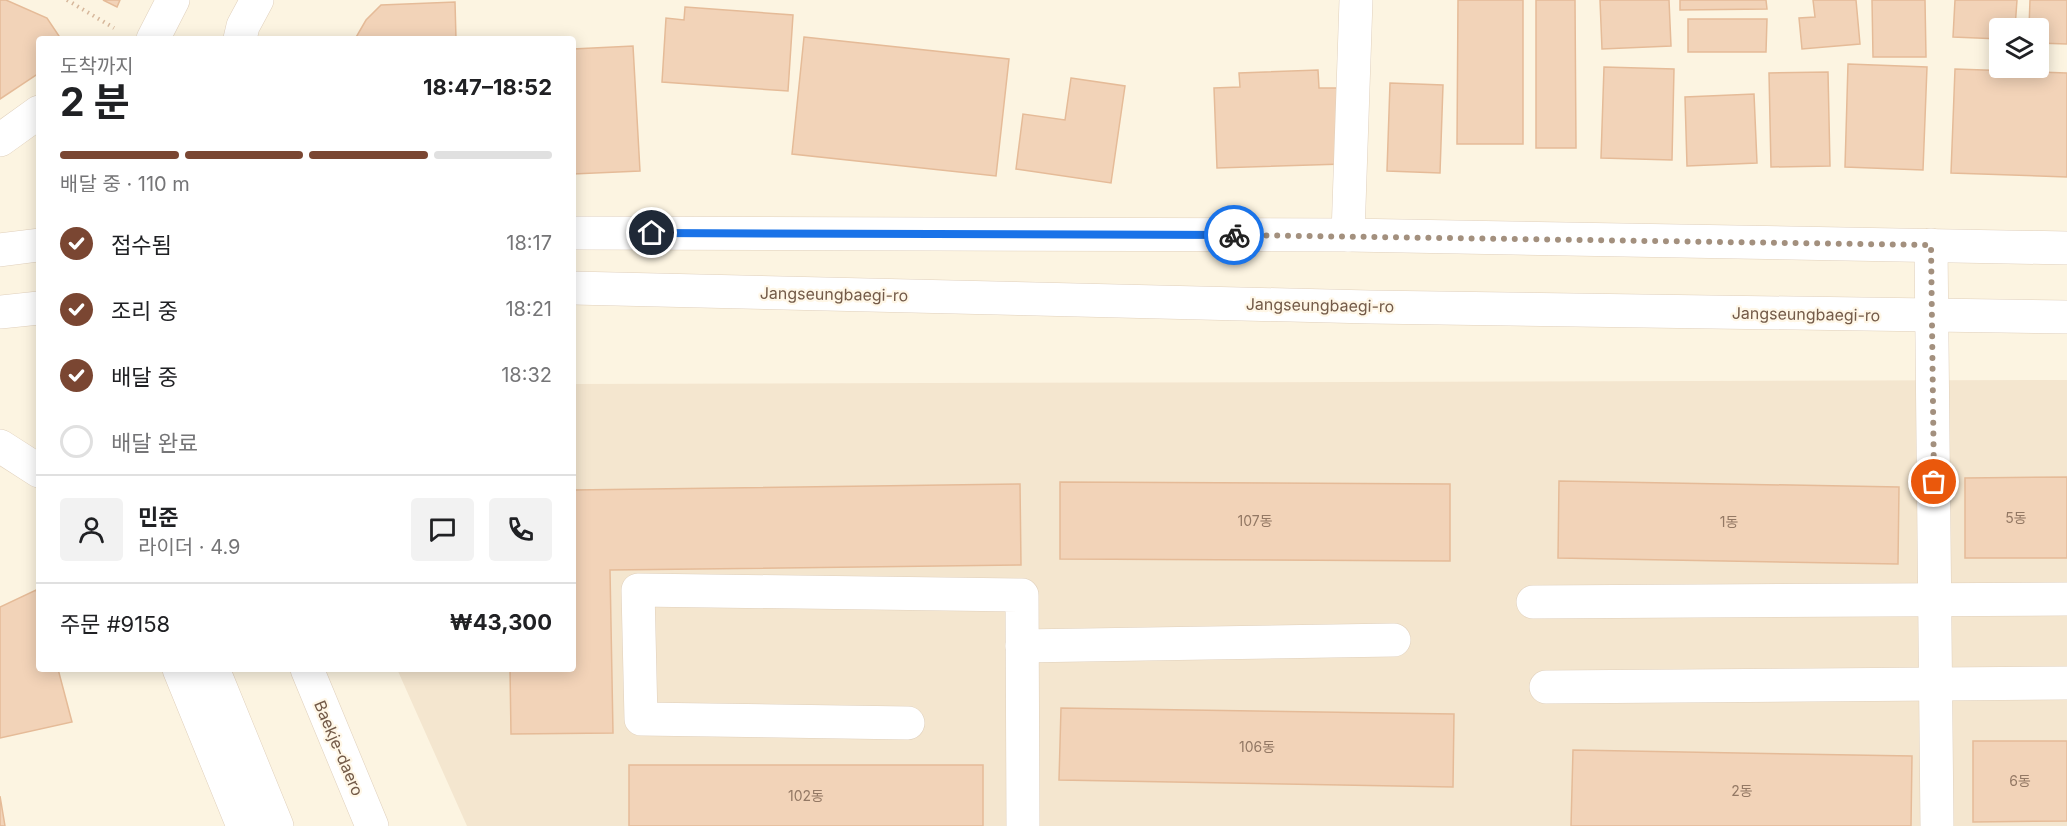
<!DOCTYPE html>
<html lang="ko">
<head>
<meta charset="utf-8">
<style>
	:root { --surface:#fff; --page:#f2f2f2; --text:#202124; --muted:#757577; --line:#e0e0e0; --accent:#7a4632 }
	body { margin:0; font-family:Inter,"Noto Sans KR",sans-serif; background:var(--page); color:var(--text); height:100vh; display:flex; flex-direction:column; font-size:22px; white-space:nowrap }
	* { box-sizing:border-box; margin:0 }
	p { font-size:20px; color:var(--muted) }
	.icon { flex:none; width:33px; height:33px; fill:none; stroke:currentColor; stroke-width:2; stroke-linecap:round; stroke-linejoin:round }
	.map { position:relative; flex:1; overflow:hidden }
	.side { position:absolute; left:36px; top:36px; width:540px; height:636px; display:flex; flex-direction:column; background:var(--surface); border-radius:6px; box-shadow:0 3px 15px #0003 }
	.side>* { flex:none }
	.controls { position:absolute; left:1989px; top:18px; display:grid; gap:12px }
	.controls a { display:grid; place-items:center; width:60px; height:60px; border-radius:6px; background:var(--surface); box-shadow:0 3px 15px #0003; font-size:30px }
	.pin { position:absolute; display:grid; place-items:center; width:51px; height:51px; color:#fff; margin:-26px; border:3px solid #fff; border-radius:50%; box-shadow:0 2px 6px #0007 }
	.courier { position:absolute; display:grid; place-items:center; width:60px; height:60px; margin:-30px; border:4px solid #1a73e8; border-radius:50%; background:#fff; color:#222; box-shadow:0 2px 8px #0007 }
	.headline em { font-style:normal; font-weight:700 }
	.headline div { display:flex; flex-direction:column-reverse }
	.headline { display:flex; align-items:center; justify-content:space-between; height:102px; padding:0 24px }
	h1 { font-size:39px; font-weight:700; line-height:45px }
	.bar { display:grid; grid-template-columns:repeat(4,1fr); gap:9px 6px; align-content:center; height:72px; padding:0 24px }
	.bar i { height:8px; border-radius:4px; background:var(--line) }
	.bar .active { background:var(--accent) }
	.bar p { grid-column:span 4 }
	.line { display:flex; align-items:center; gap:15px; padding:0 24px; border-top:2px solid var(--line) }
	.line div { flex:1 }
	.round { display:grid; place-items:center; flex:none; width:63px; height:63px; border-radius:6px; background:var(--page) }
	ol { padding:0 24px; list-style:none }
	li { display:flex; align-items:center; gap:18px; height:66px }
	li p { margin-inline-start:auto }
	li .icon { padding:6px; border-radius:50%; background:var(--accent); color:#fff; stroke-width:4 }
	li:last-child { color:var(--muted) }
	li i { width:33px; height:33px; border:3px solid var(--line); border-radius:50% }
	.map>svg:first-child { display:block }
</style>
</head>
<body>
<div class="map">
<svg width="2067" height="826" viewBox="0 0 2067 826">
	<rect width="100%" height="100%" fill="#fcf4e1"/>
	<!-- residential -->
	<path fill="#f4e6cf" d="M2067,380V826H467L397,669H573V384Z"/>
	<!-- building -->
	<g fill="#f2d3b8" stroke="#e5bb98" stroke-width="1.5">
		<path d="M0,0H6L47,18L61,39H39V73L0,99Z"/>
		<path d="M103,0H120L117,7Z"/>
		<path d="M1458,0H1523V144H1457Z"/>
		<path d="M1536,0H1575L1576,148H1536Z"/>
		<path d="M1600,0H1669L1671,46L1602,49Z"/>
		<path d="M1680,0H1766L1767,9L1680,10Z"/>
		<path d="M1813,0H1856L1860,44L1802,49L1799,18L1815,17Z"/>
		<path d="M1872,0H1925L1926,57H1873Z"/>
		<path d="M1955,0H2017L2015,28H2000V39L1953,37Z"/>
		<path d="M2030,0H2067V44L2038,43V28H2029Z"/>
		<path d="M455,2L456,39H355L366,20L381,5Z"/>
		<path d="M685,7L793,15L788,91L662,82L666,18L684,20Z"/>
		<path d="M1688,19H1767L1766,52H1688Z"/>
		<path d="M804,37L1009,59L996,176L792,154Z"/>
		<path d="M633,46L640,171L573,174V49Z"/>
		<path d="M1848,64L1927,67L1923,170L1845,167Z"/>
		<path d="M1604,67L1674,69L1672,160L1601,158Z"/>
		<path d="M1955,69L2067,73V177L1951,173Z"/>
		<path d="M1318,70L1319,88H1340L1343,164L1217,168L1214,88L1240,87L1239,73Z"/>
		<path d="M1828,72L1830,166L1771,167L1769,73Z"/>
		<path d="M1071,78L1125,86L1111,183L1016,169L1023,114L1065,120Z"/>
		<path d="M1390,83L1443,85L1440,173L1387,171Z"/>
		<path d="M1754,94L1757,163L1687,166L1685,97Z"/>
		<path d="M2067,477V558H1965V478Z"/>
		<path d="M1559,481L1899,487L1898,564L1558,558Z"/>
		<path d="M1060,482L1450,484V561L1060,559Z"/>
		<path d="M1020,484L1021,565L610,570L613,733L511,734L510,669H573V490Z"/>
		<path d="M36,590L39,600V669H58L72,722L0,738V607Z"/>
		<path d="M1061,708L1454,714L1453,787L1059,780Z"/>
		<path d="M1973,741H2067V821L1973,822Z"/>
		<path d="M1573,750L1912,756L1911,826H1571Z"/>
		<rect x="629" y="765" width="354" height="61"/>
		<path d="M0,796L5,826H0Z"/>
	</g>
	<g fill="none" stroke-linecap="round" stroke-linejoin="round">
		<!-- minor casing -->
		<g stroke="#e0d0bc" stroke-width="34">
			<g id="minor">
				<path d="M153,39L173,0"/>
				<path d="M240,39L243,26L257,0"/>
				<path d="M0,140L39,112"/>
				<path d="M573,233L1348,235L2067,248"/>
				<path d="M1348,235L1356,0"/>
				<path d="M1931,245L1937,826"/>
				<path d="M0,250L39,245"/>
				<path d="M573,288L1370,307L2067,317"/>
				<path d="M0,312L39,308"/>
				<path d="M0,446L39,471"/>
				<path d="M1533,602L2067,599"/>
				<path d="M1022,646L1394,640"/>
				<path d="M179,669L243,826"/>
				<path d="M213,669L277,826"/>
				<path d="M307,669L372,826"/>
				<path d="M1546,687L2067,683"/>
				<path d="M908,723L641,719L638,590L1022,595L1023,826"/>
			</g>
		</g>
		<!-- path -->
		<path stroke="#d6b79b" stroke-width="4" stroke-dasharray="1.5 4.5" stroke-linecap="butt" d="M67,0L114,28"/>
		<!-- minor -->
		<use href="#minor" stroke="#fff" stroke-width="33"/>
	</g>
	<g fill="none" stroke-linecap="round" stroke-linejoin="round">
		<!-- done -->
		<path stroke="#a3907e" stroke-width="6" stroke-dasharray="0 10.8" d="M1234,235L1931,245L1934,482"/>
		<!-- route -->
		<path stroke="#1a73e8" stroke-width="8" d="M652,233L1234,235"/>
	</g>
	<g text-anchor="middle" stroke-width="4.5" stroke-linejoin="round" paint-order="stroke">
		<!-- number labels -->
		<g font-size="14" fill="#937864">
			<text x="2016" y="523">5동</text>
			<text x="1255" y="526">107동</text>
			<text x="1729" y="527">1동</text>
			<text x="1257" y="752">106동</text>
			<text x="2020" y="786">6동</text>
			<text x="1742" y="796">2동</text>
			<text x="806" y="801">102동</text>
		</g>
		<!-- street labels -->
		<g font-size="16" fill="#735a48" stroke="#fff7e7">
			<text transform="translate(834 294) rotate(1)" y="6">Jangseungbaegi-ro</text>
			<text transform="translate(1320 305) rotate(1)" y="6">Jangseungbaegi-ro</text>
			<text transform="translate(1806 314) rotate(1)" y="6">Jangseungbaegi-ro</text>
			<text transform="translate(339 748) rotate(67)" y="6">Baekje-daero</text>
		</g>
	</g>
</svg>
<div class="controls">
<a><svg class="icon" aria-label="layers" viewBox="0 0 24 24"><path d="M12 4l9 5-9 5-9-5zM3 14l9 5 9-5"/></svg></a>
</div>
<div class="pin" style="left:1934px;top:482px;background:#ea580c"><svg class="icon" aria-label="bag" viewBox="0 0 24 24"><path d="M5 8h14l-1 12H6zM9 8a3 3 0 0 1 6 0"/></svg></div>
<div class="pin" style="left:652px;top:233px;background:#1f2937"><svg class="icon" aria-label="home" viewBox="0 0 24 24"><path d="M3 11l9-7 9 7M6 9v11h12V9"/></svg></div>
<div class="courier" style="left:1234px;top:235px"><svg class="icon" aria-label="bike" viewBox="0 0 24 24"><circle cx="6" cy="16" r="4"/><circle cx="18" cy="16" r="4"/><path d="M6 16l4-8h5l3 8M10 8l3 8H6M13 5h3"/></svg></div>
<section class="side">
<div class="headline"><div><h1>2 분</h1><p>도착까지</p></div><em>18:47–18:52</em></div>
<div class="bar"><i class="active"></i><i class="active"></i><i class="active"></i><i></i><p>배달 중 · 110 m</p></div>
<ol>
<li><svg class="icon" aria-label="check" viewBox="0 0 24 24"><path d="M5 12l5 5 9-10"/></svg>접수됨<p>18:17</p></li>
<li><svg class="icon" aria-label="check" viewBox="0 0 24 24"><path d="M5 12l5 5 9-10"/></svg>조리 중<p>18:21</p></li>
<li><svg class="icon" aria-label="check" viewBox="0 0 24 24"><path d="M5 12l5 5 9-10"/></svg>배달 중<p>18:32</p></li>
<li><i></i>배달 완료</li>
</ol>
<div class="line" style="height:108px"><a class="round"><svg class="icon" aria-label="person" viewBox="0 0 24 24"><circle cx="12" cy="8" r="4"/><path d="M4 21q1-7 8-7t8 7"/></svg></a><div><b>민준</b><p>라이더 · 4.9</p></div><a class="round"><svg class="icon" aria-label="chat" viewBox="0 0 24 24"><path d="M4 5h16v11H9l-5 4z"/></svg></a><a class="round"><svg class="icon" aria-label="phone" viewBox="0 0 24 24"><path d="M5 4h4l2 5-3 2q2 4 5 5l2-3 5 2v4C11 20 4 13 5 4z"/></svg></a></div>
<div class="line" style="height:78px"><div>주문 #9158</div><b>₩43,300</b></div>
</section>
</div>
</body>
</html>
